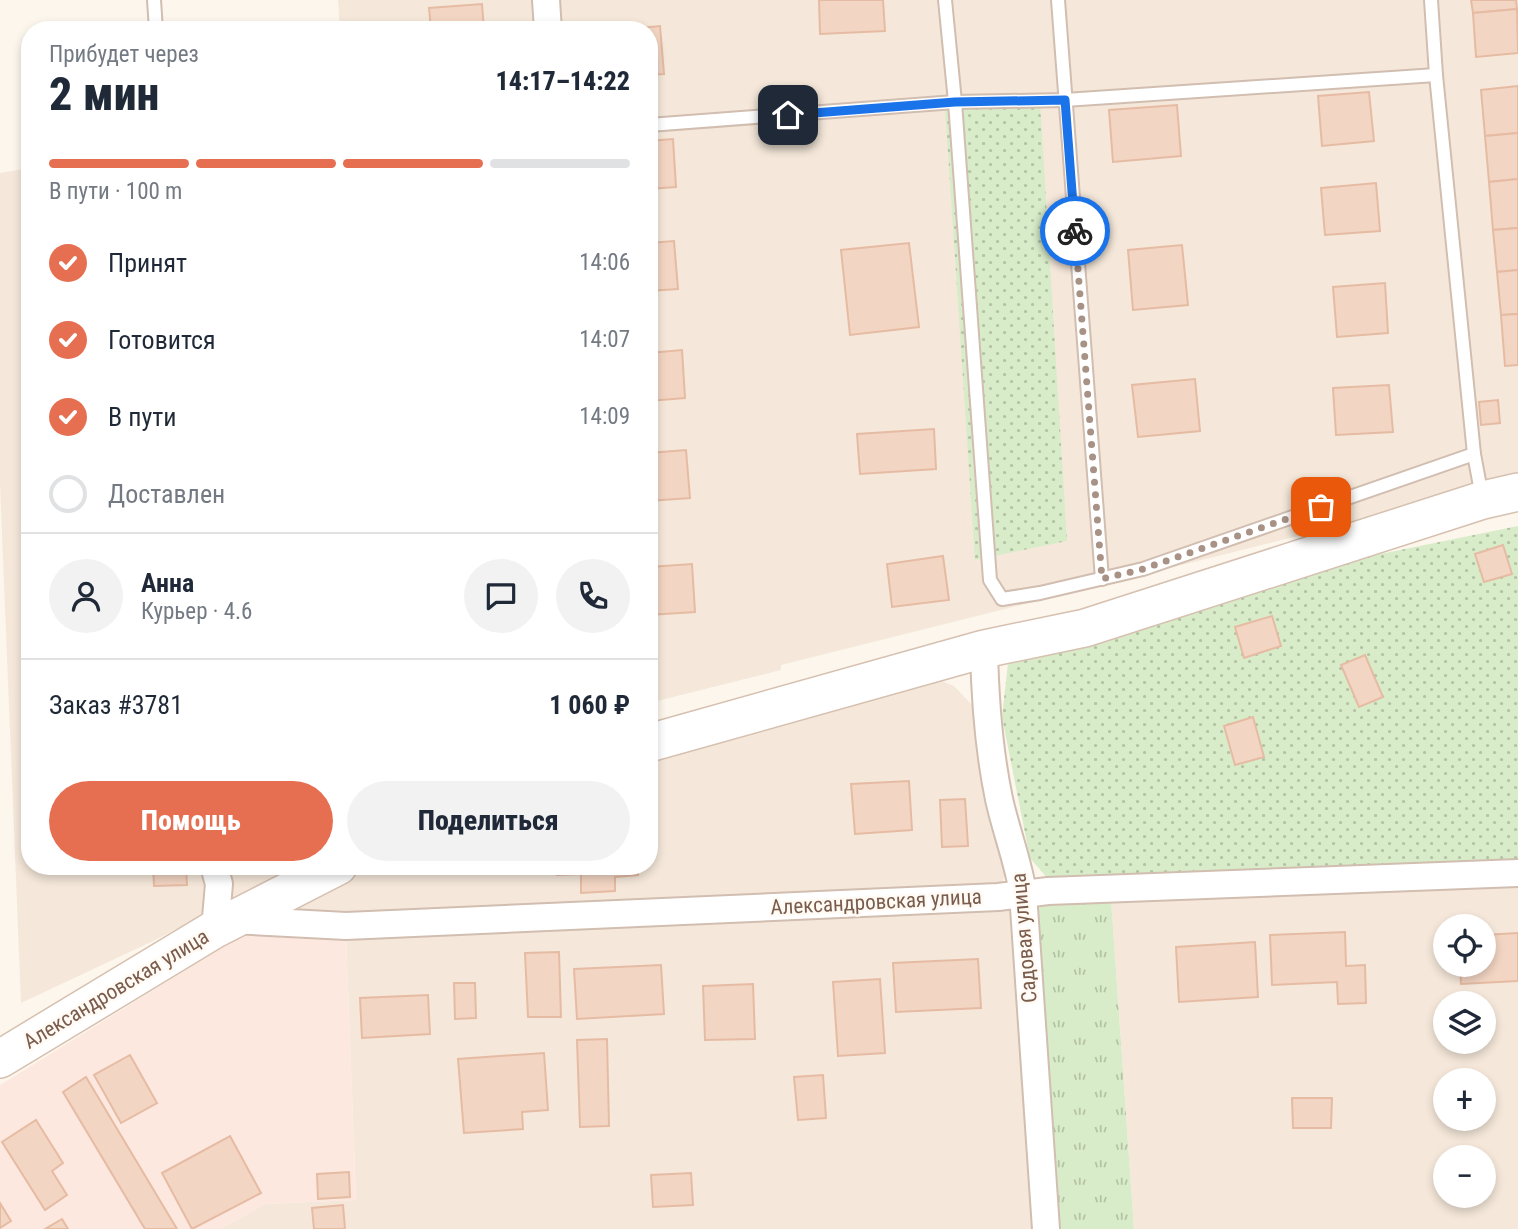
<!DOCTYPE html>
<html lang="ru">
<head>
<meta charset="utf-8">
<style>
	:root { --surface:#fff; --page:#f2f2f3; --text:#1f2937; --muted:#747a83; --line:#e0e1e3; --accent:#e76f51 }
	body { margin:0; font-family:"Roboto Condensed",sans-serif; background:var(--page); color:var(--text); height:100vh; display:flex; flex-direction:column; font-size:26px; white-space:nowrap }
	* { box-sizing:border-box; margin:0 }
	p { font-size:23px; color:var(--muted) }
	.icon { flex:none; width:38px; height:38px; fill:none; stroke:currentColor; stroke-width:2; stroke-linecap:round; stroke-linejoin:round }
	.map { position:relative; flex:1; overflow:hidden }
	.panel { position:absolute; left:21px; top:21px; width:637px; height:854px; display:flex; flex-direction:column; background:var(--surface); border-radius:28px; box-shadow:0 4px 10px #0003 }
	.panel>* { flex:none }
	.tools { position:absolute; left:1433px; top:914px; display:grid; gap:14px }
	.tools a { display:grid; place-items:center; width:63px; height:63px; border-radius:50%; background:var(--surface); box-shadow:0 4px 10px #0003; font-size:35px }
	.pin { position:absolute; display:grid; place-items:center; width:60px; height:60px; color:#fff; margin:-30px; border-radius:14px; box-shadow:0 4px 10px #0006 }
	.courier { position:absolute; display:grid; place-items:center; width:70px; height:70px; margin:-35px; border:5px solid #1a73e8; border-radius:50%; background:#fff; color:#222; box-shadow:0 2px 9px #0007 }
	.summary em { font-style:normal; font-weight:800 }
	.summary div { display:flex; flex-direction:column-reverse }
	.summary { display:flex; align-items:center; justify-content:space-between; height:119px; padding:0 28px }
	h1 { font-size:46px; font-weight:800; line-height:52px }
	.bar { display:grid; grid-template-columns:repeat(4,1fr); gap:10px 7px; align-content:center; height:84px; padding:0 28px }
	.bar i { height:9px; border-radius:5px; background:var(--line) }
	.bar .on { background:var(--accent) }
	.bar p { grid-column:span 4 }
	.line { display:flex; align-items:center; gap:18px; padding:0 28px; border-top:2px solid var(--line) }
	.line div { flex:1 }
	.round { display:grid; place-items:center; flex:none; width:74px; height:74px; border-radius:37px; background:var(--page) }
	ol { padding:0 28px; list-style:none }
	li { display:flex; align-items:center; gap:21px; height:77px }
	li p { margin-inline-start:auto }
	li .icon { padding:7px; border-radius:50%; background:var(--accent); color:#fff; stroke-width:4 }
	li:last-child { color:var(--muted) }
	li i { width:38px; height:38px; border:4px solid var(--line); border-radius:50% }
	.action { display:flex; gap:14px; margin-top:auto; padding:14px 28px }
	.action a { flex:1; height:80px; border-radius:42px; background:var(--accent); color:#fff; font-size:28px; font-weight:800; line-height:80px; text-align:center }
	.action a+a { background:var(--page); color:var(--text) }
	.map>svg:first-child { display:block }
</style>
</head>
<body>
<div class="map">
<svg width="1518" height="1229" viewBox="0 0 1518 1229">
	<defs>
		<pattern id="grass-tufts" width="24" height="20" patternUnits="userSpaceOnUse" patternTransform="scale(1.75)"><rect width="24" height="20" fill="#d8ecc9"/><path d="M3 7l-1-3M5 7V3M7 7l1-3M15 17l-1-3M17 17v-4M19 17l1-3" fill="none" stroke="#b4c2a5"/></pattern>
		<pattern id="park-dots" width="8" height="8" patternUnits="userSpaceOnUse" patternTransform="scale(1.75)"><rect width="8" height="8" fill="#d8ecc9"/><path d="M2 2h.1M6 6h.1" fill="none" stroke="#b4c2a5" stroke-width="1.8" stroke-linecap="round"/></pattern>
	</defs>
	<rect width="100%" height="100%" fill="#fdf6ec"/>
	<!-- residential -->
	<g fill="#f5e8da" fill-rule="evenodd">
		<path d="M338,0H1518V478L1450,498L781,665V670L649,703V30H340Z"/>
		<path d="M30,168V866H302L151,942L21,1003L0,484V173Z"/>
		<path d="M933,677L954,686L974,707L1006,867L1003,882L995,890L344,917L287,909L368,866H649V755Z"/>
		<path d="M1518,881V1229H1134L1111,899ZM1446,926H1484V964H1446ZM1446,1003H1484V1041H1446ZM1446,1080H1484V1118H1446ZM1446,1157H1484V1195H1446Z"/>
		<path d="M1001,904L1010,912L1034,1229H220L265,1204L356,1200L346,936Z"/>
	</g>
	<!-- commercial -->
	<path fill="#fde8e0" d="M241,936H346L356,1200L265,1204L220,1229H0V1085Z"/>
	<!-- grass -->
	<path fill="url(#grass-tufts)" d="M1111,899L1134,1229H1053L1035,911L1044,904Z"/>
	<!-- park -->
	<g fill="url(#park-dots)">
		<path d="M1040,102L1067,541L975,560L945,108Z"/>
		<path d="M1518,526V867L1049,880L1030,858L1002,717L1008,663L993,633Z"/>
	</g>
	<!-- building -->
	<g fill="#f3d5c3" stroke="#e6bba3" stroke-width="2">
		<path d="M819,0H883L885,31L820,34Z"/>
		<path d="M1471,0H1516L1517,9L1473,13Z"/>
		<path d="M482,4L484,30H431L429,8Z"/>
		<path d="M1517,9L1518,53L1476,57L1473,13Z"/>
		<path d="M660,26L664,74L649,75V30H617Z"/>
		<path d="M1518,86V133L1485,136L1481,90Z"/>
		<path d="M1369,92L1374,141L1322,146L1318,96Z"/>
		<path d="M1177,105L1181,156L1113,162L1109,110Z"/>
		<path d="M1518,133V179L1489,182L1485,136Z"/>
		<path d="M673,139L676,187L649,189V141Z"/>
		<path d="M1518,179V228L1493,230L1489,182Z"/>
		<path d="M1376,183L1380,231L1325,235L1321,188Z"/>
		<path d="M1518,228V270L1497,272L1493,230Z"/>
		<path d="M674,241L678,289L649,291V243Z"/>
		<path d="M909,243L919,327L850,335L841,250Z"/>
		<path d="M1182,245L1188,305L1133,310L1128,250Z"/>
		<path d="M1518,270V314L1501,315L1497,272Z"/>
		<path d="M1385,283L1388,333L1337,337L1333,287Z"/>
		<path d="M1518,314V365L1505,366L1501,315Z"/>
		<path d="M682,350L685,398L649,401V353Z"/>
		<path d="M1195,379L1200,431L1138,437L1132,385Z"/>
		<path d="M1389,385L1393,432L1336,435L1333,388Z"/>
		<path d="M1498,400L1500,423L1481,425L1479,402Z"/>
		<path d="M934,429L936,469L860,474L857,434Z"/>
		<path d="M686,450L690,498L649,501V453Z"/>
		<path d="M1503,545L1512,574L1484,582L1475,554Z"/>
		<path d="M943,556L949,600L892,607L887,564Z"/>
		<path d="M692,564L695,612L649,615V567Z"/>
		<path d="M1272,616L1281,646L1244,658L1235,627Z"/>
		<path d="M1365,655L1383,697L1359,707L1341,665Z"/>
		<path d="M1253,717L1264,757L1235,765L1224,726Z"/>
		<path d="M909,781L912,830L855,834L851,784Z"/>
		<path d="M965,799L968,846L942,847L940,800Z"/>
		<path d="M153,866H186L187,885L154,886Z"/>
		<path d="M556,866H637L638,875L615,877V891L581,893V874L557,875Z"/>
		<path d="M1345,932L1346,966L1365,965L1366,1003L1338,1004L1337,982L1272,985L1270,935Z"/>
		<path d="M1518,933V981L1461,984L1460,964H1484V935Z"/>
		<path d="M1255,942L1258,997L1179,1002L1176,947Z"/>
		<path d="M559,952L561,1017H528L525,953Z"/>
		<path d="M978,959L981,1008L896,1012L893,963Z"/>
		<path d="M661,965L664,1014L577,1019L574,969Z"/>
		<path d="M880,979L885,1053L838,1056L833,982Z"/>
		<path d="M454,983H475L476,1018L455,1019Z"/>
		<path d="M753,984L755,1039L705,1040L703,986Z"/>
		<path d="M428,995L430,1034L362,1038L360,998Z"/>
		<path d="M607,1039L609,1126L580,1127L577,1040Z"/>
		<path d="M544,1053L548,1110L522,1112L523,1129L464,1133L458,1059Z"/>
		<path d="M130,1055L157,1103L121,1123L94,1075Z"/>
		<path d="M823,1075L826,1118L798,1120L794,1077Z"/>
		<path d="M86,1077L177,1229H145L63,1092Z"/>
		<path d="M1292,1098H1332L1331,1128H1293Z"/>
		<path d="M36,1120L63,1163L52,1171L67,1195L45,1210L2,1142Z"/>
		<path d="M230,1136L261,1193L192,1229L162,1173Z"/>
		<path d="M349,1172L350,1197L318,1199L317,1174Z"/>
		<path d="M691,1173L693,1205L653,1207L651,1175Z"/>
		<path d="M0,1203L11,1221L0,1228Z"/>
		<path d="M343,1205L345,1229H314L312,1208Z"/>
		<path d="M62,1219L68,1229H45Z"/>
	</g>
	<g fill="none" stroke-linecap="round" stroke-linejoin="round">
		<!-- lane casing -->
		<g stroke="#d1beb0" stroke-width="16">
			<g id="lane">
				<path d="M154,0L156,30"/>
				<path d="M945,0L955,102L990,580L1002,599L1040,593L1143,569L1474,454"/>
				<path d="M1058,0L1102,579"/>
				<path d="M1431,0L1436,75L1474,454L1482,497"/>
				<path d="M649,125L955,102L1065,100L1436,75"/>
			</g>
		</g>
		<!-- street casing -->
		<g stroke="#d1beb0" stroke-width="30">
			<g id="street">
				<path d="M546,0L548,30"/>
				<path d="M984,649C985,699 989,751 999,799C1006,831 1018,861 1023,893L1046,1229"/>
				<path d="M214,866L219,884L215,929"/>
				<path d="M233,920L346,926L998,897L1048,891L1518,873"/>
			</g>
		</g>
		<!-- secondary casing -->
		<g stroke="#d6c0b0" stroke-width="40">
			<g id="secondary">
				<path d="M649,743L984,649L1085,628L1483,500L1518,492"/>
				<path d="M0,1059L215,929L338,866"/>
			</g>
		</g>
		<!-- lane -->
		<use href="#lane" stroke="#fff" stroke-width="12"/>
		<!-- street -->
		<use href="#street" stroke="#fff" stroke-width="26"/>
		<!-- secondary -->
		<use href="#secondary" stroke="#fff" stroke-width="37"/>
	</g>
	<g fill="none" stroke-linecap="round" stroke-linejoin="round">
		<!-- done -->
		<path stroke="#a89285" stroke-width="7" stroke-dasharray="0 12.6" d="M1075,231L1102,579L1143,569L1321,507"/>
		<!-- route -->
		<path stroke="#1a73e8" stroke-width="9" d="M788,115L955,102L1065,100L1075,231"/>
	</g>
	<g text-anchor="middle" stroke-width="5" stroke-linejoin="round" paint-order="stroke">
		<!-- street labels -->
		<g font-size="21" fill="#7a5c4d" stroke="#fffaf3">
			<text transform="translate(876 902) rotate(-3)" y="7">Александровская улица</text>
			<text transform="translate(1024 938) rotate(-95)" y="7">Садовая улица</text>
			<text transform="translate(116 989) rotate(-31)" y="7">Александровская улица</text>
		</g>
	</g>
</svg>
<div class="tools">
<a><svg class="icon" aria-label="locate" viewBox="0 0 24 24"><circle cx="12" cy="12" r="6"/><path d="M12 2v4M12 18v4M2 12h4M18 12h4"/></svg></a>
<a><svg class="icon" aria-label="layers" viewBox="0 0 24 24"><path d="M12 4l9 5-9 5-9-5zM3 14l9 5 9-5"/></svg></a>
<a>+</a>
<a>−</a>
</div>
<div class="pin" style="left:1321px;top:507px;background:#ea580c"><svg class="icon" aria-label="bag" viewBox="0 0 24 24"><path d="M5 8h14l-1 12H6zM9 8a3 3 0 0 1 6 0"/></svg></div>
<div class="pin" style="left:788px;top:115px;background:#1f2937"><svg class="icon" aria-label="home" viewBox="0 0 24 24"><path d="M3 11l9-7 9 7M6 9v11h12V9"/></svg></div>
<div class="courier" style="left:1075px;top:231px"><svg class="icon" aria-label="bike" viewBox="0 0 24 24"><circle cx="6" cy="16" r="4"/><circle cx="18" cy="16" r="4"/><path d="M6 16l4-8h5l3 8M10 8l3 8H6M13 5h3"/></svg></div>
<section class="panel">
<div class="summary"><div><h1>2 мин</h1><p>Прибудет через</p></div><em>14:17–14:22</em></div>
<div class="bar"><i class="on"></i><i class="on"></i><i class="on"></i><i></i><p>В пути · 100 m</p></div>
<ol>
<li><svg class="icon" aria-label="check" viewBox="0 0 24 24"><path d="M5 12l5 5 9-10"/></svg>Принят<p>14:06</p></li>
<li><svg class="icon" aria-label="check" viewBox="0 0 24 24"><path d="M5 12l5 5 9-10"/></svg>Готовится<p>14:07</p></li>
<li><svg class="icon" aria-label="check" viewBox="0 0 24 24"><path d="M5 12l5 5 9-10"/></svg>В пути<p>14:09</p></li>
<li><i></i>Доставлен</li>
</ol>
<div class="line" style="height:126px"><a class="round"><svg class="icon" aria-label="person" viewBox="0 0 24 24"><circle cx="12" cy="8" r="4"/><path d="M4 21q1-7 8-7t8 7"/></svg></a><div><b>Анна</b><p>Курьер · 4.6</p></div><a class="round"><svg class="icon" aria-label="chat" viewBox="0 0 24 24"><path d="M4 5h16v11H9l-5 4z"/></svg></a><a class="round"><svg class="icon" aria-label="phone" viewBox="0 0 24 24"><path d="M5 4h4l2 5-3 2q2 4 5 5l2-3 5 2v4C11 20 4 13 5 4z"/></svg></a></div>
<div class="line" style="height:91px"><div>Заказ #3781</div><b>1 060 ₽</b></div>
<div class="action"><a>Помощь</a><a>Поделиться</a></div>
</section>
</div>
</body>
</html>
